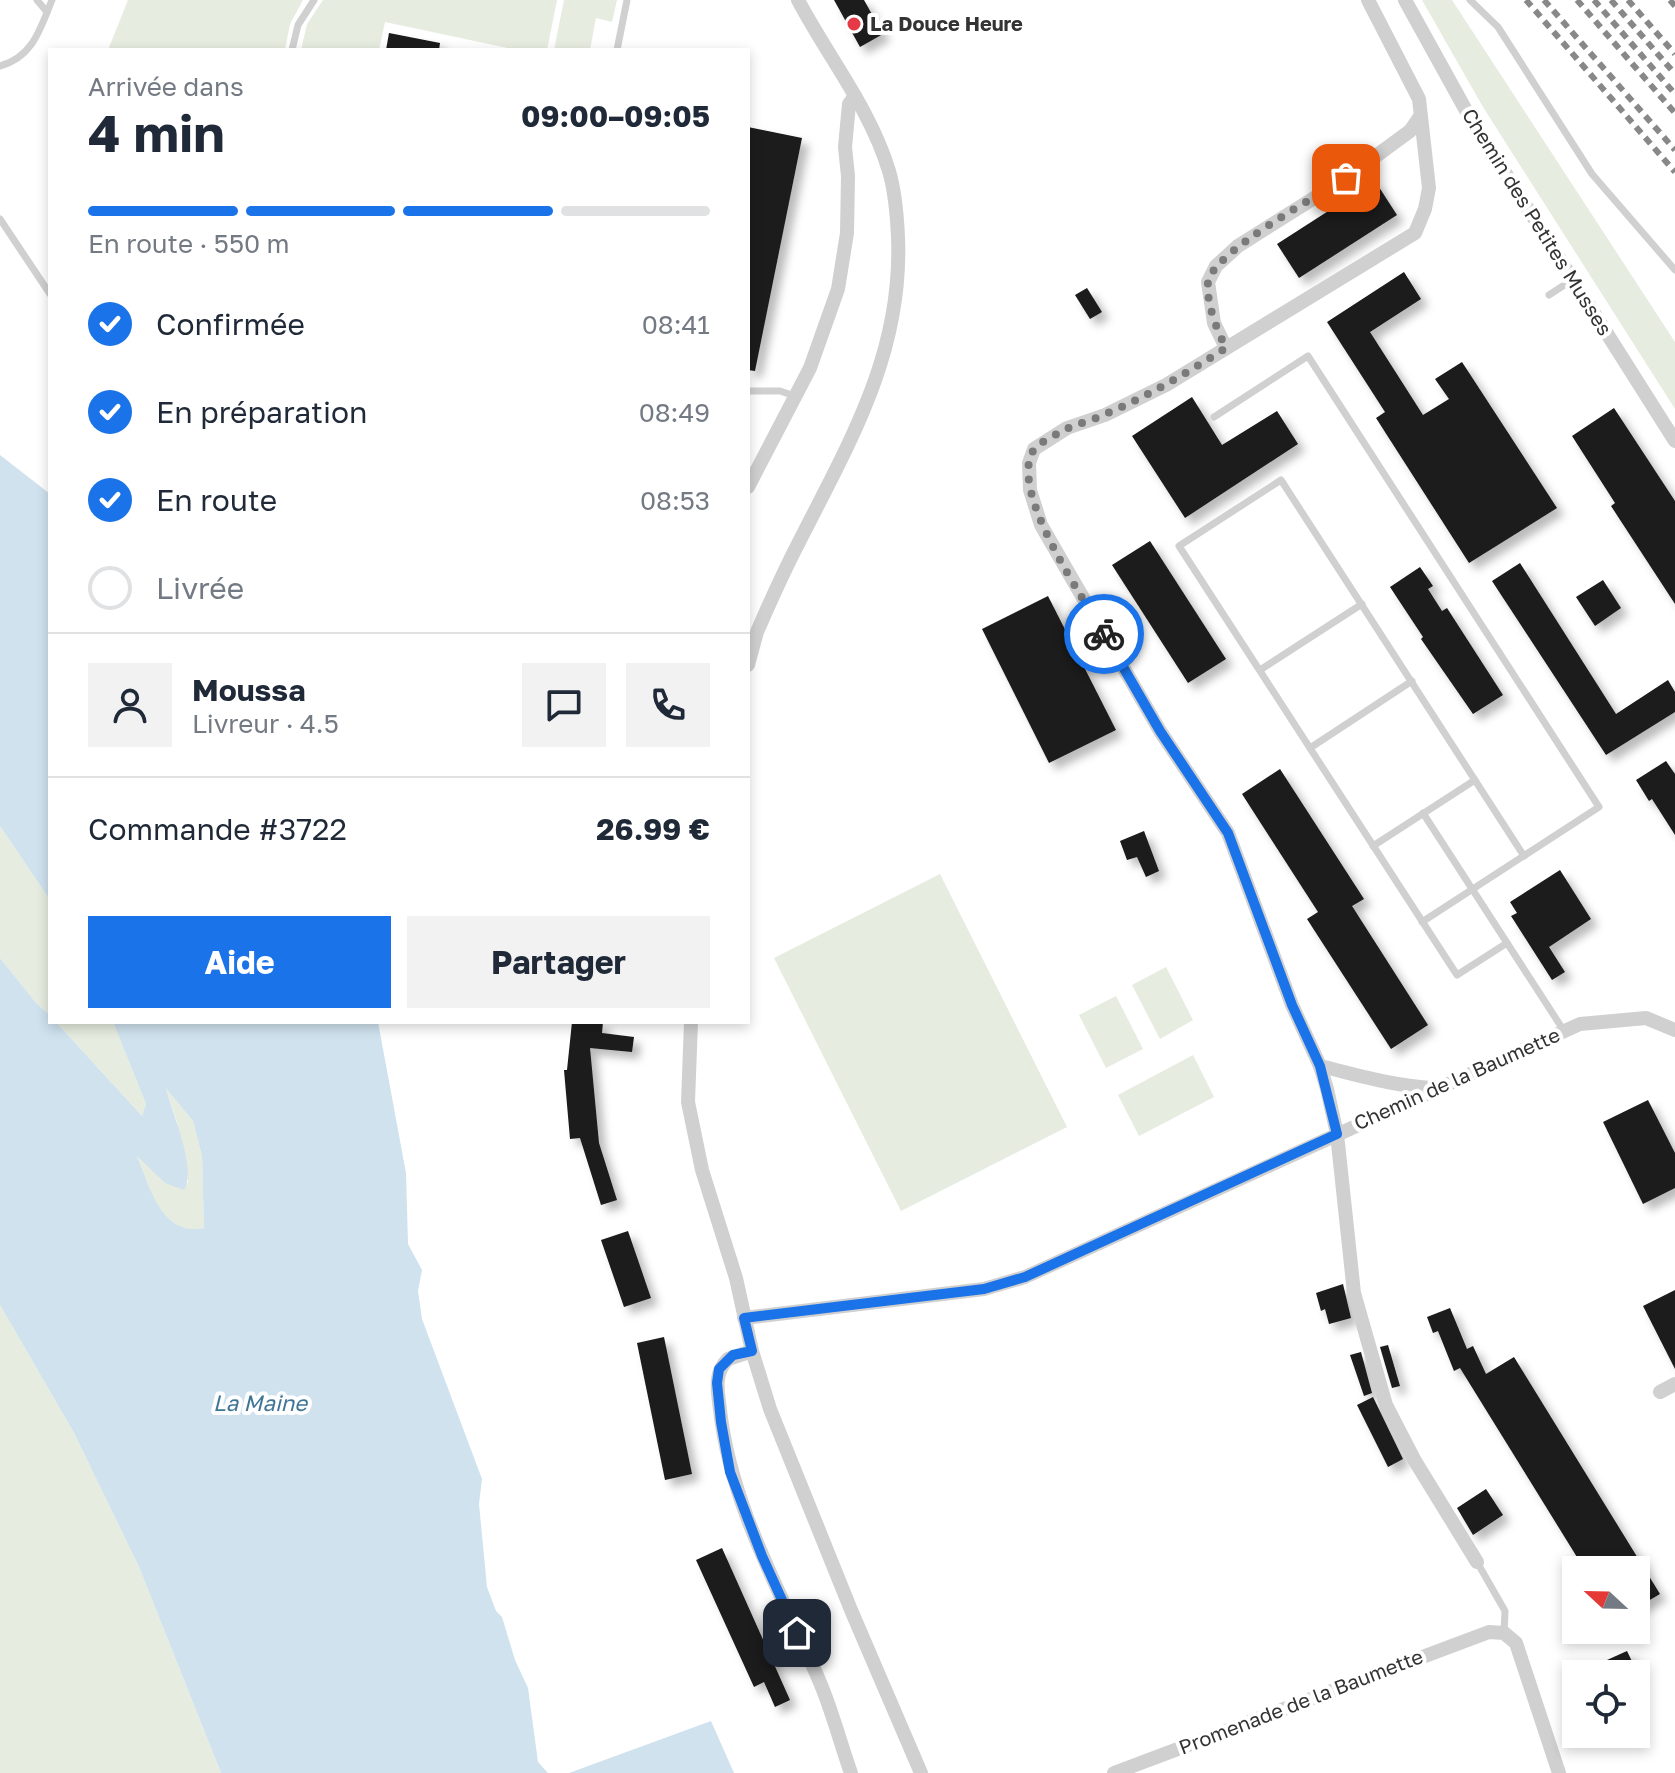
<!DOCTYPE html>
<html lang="fr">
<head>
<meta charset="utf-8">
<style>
	:root { --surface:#fff; --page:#f2f2f3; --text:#1f2937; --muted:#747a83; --line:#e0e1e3; --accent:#1a73e8 }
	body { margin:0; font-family:"Golos Text",sans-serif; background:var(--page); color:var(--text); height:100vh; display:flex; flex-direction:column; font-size:30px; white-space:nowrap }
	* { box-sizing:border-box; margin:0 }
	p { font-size:26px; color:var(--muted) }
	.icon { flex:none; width:44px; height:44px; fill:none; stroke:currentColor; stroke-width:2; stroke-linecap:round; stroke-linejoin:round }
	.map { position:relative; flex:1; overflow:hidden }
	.side { position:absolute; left:48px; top:48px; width:702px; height:976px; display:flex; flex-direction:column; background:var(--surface); border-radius:0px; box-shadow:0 4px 12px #0003 }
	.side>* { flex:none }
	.needle { width:52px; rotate:292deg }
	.buttons { position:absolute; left:1562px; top:1556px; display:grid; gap:16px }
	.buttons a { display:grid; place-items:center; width:88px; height:88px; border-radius:0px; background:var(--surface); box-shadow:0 4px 12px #0003; font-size:40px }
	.pin { position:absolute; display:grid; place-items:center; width:68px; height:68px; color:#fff; margin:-34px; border-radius:16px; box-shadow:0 4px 12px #0006 }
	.courier { position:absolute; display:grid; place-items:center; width:80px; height:80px; margin:-40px; border:6px solid #1a73e8; border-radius:50%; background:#fff; color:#222; box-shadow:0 2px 10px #0007 }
	.headline em { font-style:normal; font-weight:700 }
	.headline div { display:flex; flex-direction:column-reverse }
	.headline { display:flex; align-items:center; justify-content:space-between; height:136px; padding:0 40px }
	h1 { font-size:52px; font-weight:700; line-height:60px }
	.bar { display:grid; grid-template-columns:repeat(4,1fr); gap:12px 8px; align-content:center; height:96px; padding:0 40px }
	.bar i { height:10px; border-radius:6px; background:var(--line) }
	.bar .current { background:var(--accent) }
	.bar p { grid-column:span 4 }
	.line { display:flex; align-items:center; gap:20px; padding:0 40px; border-top:2px solid var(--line) }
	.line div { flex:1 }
	.round { display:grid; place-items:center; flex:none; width:84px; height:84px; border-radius:0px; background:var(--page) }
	ol { padding:0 40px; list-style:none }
	li { display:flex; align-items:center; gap:24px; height:88px }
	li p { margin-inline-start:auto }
	li .icon { padding:8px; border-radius:50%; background:var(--accent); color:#fff; stroke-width:4 }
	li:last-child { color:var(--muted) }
	li i { width:44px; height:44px; border:4px solid var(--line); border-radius:50% }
	.cta { display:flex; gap:16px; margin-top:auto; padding:16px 40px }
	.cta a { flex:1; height:92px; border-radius:0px; background:var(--accent); color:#fff; font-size:32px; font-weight:700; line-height:92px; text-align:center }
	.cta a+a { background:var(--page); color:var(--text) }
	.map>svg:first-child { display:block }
</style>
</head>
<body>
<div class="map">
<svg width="1675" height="1773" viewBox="0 0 1675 1773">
	<defs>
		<filter id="shadow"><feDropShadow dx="7" dy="7" stdDeviation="4" flood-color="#0004"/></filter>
	</defs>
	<rect width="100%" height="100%" fill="#fff"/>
	<!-- green -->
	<g fill="#e6ecdf">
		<path d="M128,0H303L290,24L285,50H108Z"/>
		<path d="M323,0H557L547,50H517L385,22L379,50H301L307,24Z"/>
		<path d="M564,0H617L612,22L596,18L590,50H554Z"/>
		<path d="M1422,0H1452L1675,342V409L1483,107Z"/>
		<path d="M0,826L50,900V1015L37,1004L0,958Z"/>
		<path d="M940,874L1067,1127L901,1211L774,958Z"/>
		<path d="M1166,967L1193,1020L1160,1039L1132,985Z"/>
		<path d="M1116,996L1143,1049L1106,1068L1079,1015Z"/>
		<path d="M56,1022H113L146,1104L142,1116Z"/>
		<path d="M1193,1055L1214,1097L1139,1136L1118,1095Z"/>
		<path d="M165,1086L193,1121L202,1156L204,1228C160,1238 149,1183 136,1153L165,1183H188L177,1122Z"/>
		<path d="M0,1305L74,1433L139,1567L221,1773H0Z"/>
	</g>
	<!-- water -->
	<g fill="#cfe2ee" fill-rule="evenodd">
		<path d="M0,455L50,494V900L0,826Z"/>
		<path d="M0,958L37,1004L50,1015V1022H56L142,1116L146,1104L113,1022H378L406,1173L408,1244L422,1270L418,1291L422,1319L482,1479L479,1504L487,1587L496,1611L502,1617L515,1660L528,1688L538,1762L548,1773H221L139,1567L74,1433L0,1305ZM166,1088L193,1121L202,1156L204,1228C161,1237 150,1186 137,1156L165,1183L184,1190C197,1168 172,1113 166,1088Z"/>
		<path d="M711,1721L734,1773H569Z"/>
	</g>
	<!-- building -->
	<g fill="#1a1a1a" filter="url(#shadow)">
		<path d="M834,0H864L883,34L860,47Z"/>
		<path d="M389,33L440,43L439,50H386Z"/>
		<path d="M748,127L802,138L755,371L748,370Z"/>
		<path d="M1375,181L1397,215L1299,278L1277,244Z"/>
		<path d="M1404,272L1421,299L1370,332L1423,415L1449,399L1435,379L1462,362L1557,508L1469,563L1376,418L1385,412L1327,322Z"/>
		<path d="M1087,288L1102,312L1090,319L1075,295Z"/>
		<path d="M1192,397L1222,445L1277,411L1298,444L1185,518L1132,436Z"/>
		<path d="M1614,408L1675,501V604L1611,506L1615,503L1572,436Z"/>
		<path d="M1150,541L1226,659L1188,683L1112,565Z"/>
		<path d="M1520,563L1616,714L1668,680L1675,692V712L1606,755L1492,581Z"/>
		<path d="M1420,567L1433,586L1428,589L1442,611L1447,608L1503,695L1473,714L1421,639L1423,637L1390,587Z"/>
		<path d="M1603,580L1621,608L1595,626L1576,597Z"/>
		<path d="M1048,596L1116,730L1049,763L982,629Z"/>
		<path d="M1666,761L1675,774V835L1652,799L1649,801L1636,780Z"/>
		<path d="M1280,769L1364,899L1352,906L1428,1025L1391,1049L1307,919L1318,912L1242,794Z"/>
		<path d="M1144,831L1159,871L1146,877L1137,857L1127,860L1120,841Z"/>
		<path d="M1560,870L1591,919L1549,947L1565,972L1552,980L1511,916L1517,913L1510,902Z"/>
		<path d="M572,1022H603L602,1033L634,1037L632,1052L590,1048L599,1143L617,1200L601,1205L580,1138L570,1139L564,1070H567Z"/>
		<path d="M1648,1100L1675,1153V1188L1643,1204L1603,1122Z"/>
		<path d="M628,1231L651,1298L624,1307L601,1240Z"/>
		<path d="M1343,1284L1351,1318L1329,1324L1325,1309L1321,1311L1316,1293Z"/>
		<path d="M1675,1290V1369L1643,1306Z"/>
		<path d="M1450,1308L1467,1349L1473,1346L1486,1374L1514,1357L1660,1594L1636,1608V1570H1585L1460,1368L1454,1371L1438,1331L1433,1333L1427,1317Z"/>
		<path d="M664,1337L692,1474L665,1480L637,1343Z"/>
		<path d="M1388,1345L1400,1386L1392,1388L1380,1347Z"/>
		<path d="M1361,1352L1372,1393L1364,1396L1350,1355Z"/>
		<path d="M1373,1397L1403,1459L1388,1467L1357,1405Z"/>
		<path d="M1486,1489L1503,1515L1473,1535L1457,1508Z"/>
		<path d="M722,1548L790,1700L775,1707L764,1682L754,1687L696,1560Z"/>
		<path d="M1627,1651L1638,1674H1613L1607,1660Z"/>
	</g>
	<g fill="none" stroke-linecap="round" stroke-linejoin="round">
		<!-- lane -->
		<g stroke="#d0d0d0" stroke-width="7">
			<path d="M37,0L47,12"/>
			<path d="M1470,0L1498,27L1592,174L1675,270"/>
			<path d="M292,50L298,25L314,0"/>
			<path d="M617,50L627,0"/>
			<path d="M0,66C33,57 40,29 52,0"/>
			<path d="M0,219L50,294"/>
			<path d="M1549,295L1572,280"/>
			<path d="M748,391H780L795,396"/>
			<path d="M1214,417L1308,356L1599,807L1422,922"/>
			<path d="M1260,670L1362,604"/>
			<path d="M1310,748L1412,681"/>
			<path d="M1423,813L1564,1031"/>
			<path d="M1373,846L1475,780"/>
			<path d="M1507,943L1457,975L1179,546L1281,480L1524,856"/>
			<path d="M1477,1562L1505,1611L1504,1633"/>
		</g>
		<!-- street -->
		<g stroke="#d0d0d0" stroke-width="14">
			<path d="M1368,0L1419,99L1429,188L1425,209L1415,233L1166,385L1105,415L1067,428L1034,449L1029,463L1030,490L1041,525L1160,731L1228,833L1292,1005L1320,1066L1327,1089L1337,1134L1354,1293L1386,1405L1415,1461L1477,1562"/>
			<path d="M1405,0L1468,114L1675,441"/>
			<path d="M1226,348L1214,323L1208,282L1216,266L1238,246L1346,178L1410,131L1419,118"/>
			<path d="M748,487L810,368L838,289L847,233L848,176L845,147L849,104L855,96"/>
			<path d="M748,665L757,632C770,602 783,573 798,544C849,443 903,354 898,237C897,215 895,191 889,171C870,108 828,57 798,0"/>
			<path d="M691,1022L688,1102L702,1170L736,1278L752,1351L770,1409L851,1610L921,1773"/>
			<path d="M1320,1066C1358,1075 1394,1086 1433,1088"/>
			<path d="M744,1318L984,1289L1025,1277L1580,1024L1646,1018L1675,1030"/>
			<path d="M752,1351L728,1359C713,1374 718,1391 720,1410C731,1507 781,1592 819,1680C832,1710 840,1742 851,1773"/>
			<path d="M1660,1392L1675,1384"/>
			<path d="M1114,1773L1489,1632L1504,1633L1516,1643L1559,1773"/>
		</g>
		<!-- rail -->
		<g stroke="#888" stroke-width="6" stroke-dasharray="8 6" stroke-linecap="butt">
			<path d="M1526,0L1675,172"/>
			<path d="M1544,0L1675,150"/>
			<path d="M1577,0L1675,113"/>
			<path d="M1594,0L1675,94"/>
			<path d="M1611,0L1675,74"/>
			<path d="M1628,0L1675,54"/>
			<path d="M1670,0L1675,6"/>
		</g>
	</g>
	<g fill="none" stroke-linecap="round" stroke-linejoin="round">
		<!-- done -->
		<path stroke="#7a7a7a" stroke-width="8" stroke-dasharray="0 14.4" d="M1104,634C1083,597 1009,492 1033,451C1037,444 1050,438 1057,434C1073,424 1092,421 1108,413C1150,395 1188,372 1226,348C1217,330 1206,303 1208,282C1212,253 1319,195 1346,178"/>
		<!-- route -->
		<path stroke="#1a73e8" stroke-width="10" d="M797,1633L762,1556L730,1472L721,1422L717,1383L719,1369L733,1355L752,1351L744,1318L984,1289L1025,1277L1337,1134L1320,1066L1292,1005L1228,833L1160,731L1104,634"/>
	</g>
	<!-- markers -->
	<circle fill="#e63946" stroke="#fff" stroke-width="3" cx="854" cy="24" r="8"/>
	<g text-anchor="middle" stroke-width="8" stroke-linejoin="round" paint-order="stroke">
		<!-- poi labels -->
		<g font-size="20" font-weight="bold" fill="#333" stroke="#fff" text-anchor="start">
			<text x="870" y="31">La Douce Heure</text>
		</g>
		<!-- street labels -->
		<g font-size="20" fill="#333" stroke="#fff">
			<text transform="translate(1537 222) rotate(58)" y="7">Chemin des Petites Musses</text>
			<text transform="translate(1457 1079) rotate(-24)" y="7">Chemin de la Baumette</text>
			<text transform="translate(1301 1702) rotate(-21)" y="7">Promenade de la Baumette</text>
		</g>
		<!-- water labels -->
		<g font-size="22" font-style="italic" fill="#3f7597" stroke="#fff">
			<text x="260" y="1411">La Maine</text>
		</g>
	</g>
</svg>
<div class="buttons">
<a><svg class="needle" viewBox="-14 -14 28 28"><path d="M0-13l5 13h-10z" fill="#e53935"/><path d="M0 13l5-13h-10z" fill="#747a83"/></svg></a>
<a><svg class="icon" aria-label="locate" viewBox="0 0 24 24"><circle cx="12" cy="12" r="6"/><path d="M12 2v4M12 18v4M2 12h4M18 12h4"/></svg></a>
</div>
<div class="pin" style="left:1346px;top:178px;background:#ea580c"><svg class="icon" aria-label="bag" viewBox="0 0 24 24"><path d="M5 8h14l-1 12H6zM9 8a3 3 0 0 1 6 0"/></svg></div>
<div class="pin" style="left:797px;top:1633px;background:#1f2937"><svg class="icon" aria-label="home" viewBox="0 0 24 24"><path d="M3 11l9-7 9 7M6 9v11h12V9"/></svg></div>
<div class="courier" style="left:1104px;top:634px"><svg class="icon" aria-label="bike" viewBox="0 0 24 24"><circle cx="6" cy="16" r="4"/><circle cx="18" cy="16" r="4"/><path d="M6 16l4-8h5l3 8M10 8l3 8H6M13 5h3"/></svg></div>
<section class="side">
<div class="headline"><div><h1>4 min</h1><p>Arrivée dans</p></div><em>09:00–09:05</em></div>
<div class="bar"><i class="current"></i><i class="current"></i><i class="current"></i><i></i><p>En route · 550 m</p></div>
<ol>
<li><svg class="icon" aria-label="check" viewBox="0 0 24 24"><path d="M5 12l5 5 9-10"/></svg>Confirmée<p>08:41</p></li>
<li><svg class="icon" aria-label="check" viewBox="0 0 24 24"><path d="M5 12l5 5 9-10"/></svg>En préparation<p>08:49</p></li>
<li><svg class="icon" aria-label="check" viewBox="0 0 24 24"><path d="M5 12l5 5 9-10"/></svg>En route<p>08:53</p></li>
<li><i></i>Livrée</li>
</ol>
<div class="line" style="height:144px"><a class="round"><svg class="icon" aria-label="person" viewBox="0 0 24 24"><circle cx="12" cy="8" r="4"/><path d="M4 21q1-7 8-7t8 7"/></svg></a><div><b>Moussa</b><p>Livreur · 4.5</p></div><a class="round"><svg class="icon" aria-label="chat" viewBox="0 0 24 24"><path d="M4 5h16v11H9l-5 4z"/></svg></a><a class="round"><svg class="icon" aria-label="phone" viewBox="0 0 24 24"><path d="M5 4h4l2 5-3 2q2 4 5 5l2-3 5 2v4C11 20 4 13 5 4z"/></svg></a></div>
<div class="line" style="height:104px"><div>Commande #3722</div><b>26.99 €</b></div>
<div class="cta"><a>Aide</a><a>Partager</a></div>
</section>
</div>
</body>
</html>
